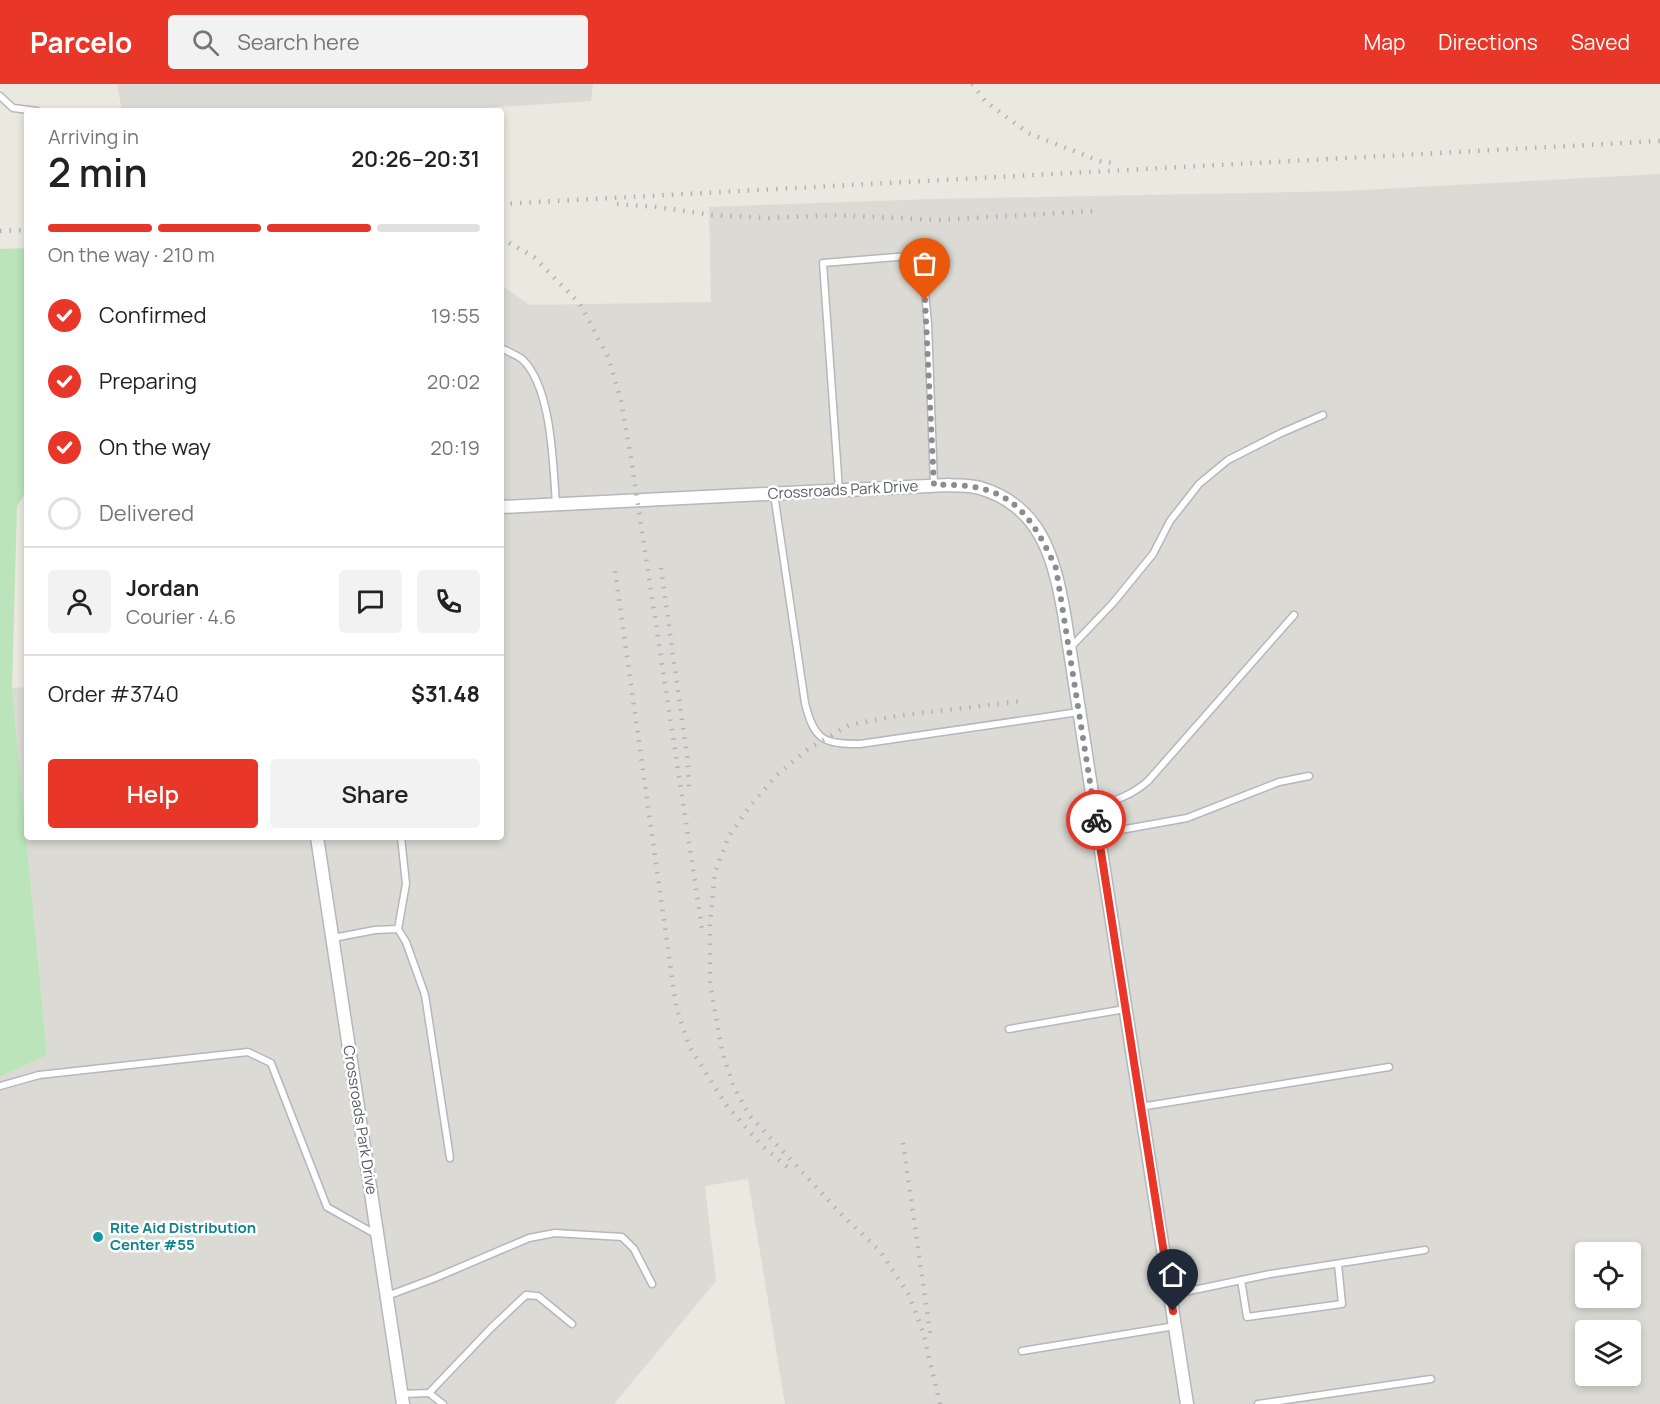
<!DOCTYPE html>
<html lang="en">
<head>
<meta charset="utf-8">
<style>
	:root { --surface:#fff; --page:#f2f2f2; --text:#222; --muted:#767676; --line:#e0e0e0; --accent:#e83628 }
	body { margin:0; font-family:Manrope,sans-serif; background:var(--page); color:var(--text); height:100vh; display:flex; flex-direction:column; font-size:22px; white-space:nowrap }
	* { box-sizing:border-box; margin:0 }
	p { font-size:20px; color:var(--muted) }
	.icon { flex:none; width:33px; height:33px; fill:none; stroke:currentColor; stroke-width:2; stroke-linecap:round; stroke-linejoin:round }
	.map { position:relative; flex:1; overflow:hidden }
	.sheet { position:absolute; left:24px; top:24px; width:480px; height:732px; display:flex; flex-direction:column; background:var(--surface); border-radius:6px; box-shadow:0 3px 9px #0003 }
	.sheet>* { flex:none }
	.buttons { position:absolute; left:1575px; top:1158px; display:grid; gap:12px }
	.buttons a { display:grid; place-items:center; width:66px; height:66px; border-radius:6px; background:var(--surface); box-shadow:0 3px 9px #0003; font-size:30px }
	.pin { position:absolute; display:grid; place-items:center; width:51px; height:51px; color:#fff; margin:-62px -26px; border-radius:50% 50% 50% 0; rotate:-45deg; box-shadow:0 0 6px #0007 }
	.pin .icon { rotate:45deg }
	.courier { position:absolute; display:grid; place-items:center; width:60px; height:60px; margin:-30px; border:4px solid #e83628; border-radius:50%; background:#fff; color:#222; box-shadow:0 2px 8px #0007 }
	.overview em { font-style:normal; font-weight:600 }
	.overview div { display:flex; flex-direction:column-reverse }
	.overview { display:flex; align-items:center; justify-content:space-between; height:102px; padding:0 24px }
	h1 { font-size:39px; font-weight:600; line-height:45px }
	.bar { display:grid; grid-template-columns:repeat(4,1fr); gap:9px 6px; align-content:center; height:72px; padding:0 24px }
	.bar i { height:8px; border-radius:4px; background:var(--line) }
	.bar .selected { background:var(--accent) }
	.bar p { grid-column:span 4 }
	.line { display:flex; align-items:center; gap:15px; padding:0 24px; border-top:2px solid var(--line) }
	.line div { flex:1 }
	.round { display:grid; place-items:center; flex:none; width:63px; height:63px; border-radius:6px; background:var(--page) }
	ol { padding:0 24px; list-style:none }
	li { display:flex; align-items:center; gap:18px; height:66px }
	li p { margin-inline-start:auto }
	li .icon { padding:6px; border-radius:50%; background:var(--accent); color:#fff; stroke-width:4 }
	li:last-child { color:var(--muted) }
	li i { width:33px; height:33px; border:3px solid var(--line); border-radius:50% }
	.primary-button { display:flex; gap:12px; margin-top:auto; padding:12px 24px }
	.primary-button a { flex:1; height:69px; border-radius:6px; background:var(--accent); color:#fff; font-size:24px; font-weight:600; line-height:69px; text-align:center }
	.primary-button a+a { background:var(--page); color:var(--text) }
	header { display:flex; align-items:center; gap:36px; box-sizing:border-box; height:84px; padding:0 30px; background:var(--accent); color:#fff }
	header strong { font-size:28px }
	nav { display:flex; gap:33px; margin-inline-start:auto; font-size:21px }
	.search { width:420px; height:54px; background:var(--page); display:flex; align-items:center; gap:15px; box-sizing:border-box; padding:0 21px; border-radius:6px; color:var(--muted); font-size:22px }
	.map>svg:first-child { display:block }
</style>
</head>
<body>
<header>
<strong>Parcelo</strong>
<div class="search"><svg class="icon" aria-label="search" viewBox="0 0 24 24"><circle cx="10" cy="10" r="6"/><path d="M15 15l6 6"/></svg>Search here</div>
<nav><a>Map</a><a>Directions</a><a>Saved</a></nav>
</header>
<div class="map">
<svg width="1660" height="1320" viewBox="0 0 1660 1320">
	<rect width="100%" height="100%" fill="#ebe8df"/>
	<!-- industrial -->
	<g fill="#dcdad4" fill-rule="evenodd">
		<path d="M117,0H593L591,17L438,27H122Z"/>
		<path d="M1660,90V1320H785L748,1095L705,1102L716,1197L614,1320H0V993L47,971L12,604L27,603V753H501V201L530,221L711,218L709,123L933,115L1344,107ZM1586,1168H1630V1214H1586ZM1586,1246H1630V1292H1586Z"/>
	</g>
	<!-- green -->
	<path fill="#bbe4ba" d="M27,164V406L17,422L12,604L47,971L0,993V165Z"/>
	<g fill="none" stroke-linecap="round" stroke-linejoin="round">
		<!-- service casing -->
		<g stroke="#b5b7bc" stroke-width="9">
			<g id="service">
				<path d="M0,12L13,24L37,27"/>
				<path d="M501,264C507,267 516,271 522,275C552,303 553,381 556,420"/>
				<path d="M839,406L823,179L921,171L928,239L934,401"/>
				<path d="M774,410L805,619C814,656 823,660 860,660L1079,628"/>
				<path d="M1070,564L1113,519L1153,470L1170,437L1199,400L1228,376L1281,349L1323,331"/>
				<path d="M1094,723C1115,717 1132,711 1148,697L1294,531"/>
				<path d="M1098,750L1187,734L1279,698L1309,692"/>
				<path d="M398,845L406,800L401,753"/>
				<path d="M333,854L375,846L398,845L406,858L425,911L450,1074"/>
				<path d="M1009,945L1125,925"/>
				<path d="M0,1002L39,991L248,968L271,979L327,1123L377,1151"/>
				<path d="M1140,1023L1389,983"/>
				<path d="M1241,1196L1247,1233L1342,1220L1338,1180"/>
				<path d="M1170,1211L1270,1190L1425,1166"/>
				<path d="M387,1212L435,1194L529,1154L555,1149L622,1153L634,1165L652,1200"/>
				<path d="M1022,1267L1175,1242"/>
				<path d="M429,1309L443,1320"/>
				<path d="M402,1310L429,1309L491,1244L526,1211L538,1212L572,1240"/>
				<path d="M1258,1320L1431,1295"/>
			</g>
		</g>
		<!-- minor casing -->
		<g stroke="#b5b7bc" stroke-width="15">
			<g id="minor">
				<path d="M501,423L948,401C958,402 970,401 980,404C1041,422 1054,474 1064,529L1187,1320"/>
				<path d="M317,753L403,1320"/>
			</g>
		</g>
		<!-- service -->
		<use href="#service" stroke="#fff" stroke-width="6"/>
		<!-- minor -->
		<use href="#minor" stroke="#fff" stroke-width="12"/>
		<!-- rail -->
		<g stroke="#b1b2b2" stroke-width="4.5" stroke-dasharray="1.5 8" stroke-linecap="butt">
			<path d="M972,0L985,17L1028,49L1102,78L1116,79"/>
			<path d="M501,120L1660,57"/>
			<path d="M617,120L658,123L712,131L769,134L834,131L938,136L1094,127"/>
			<path d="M0,147L27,146"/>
			<path d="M501,154L534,173L580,220L609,275L621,317L630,368L703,851"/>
			<path d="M661,484L688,679L689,706"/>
			<path d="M615,487L676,922L689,962L726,1021L762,1062L792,1087"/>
			<path d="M903,1059L931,1255"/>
			<path d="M940,1320L923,1248L909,1211L880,1167L844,1133L749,1031L733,1001L722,967L710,899V841L715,788L729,752L750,722L777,691L808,665L849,641L896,632L1023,617"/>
		</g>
	</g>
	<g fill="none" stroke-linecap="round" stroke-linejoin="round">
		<!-- done -->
		<path stroke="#8b8d8c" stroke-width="6" stroke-dasharray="0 10.8" d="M925,216L934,401C1006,398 1028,423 1056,484L1096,736"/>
		<!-- route -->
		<path stroke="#e83628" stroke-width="8" d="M1096,736L1173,1227"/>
	</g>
	<!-- markers -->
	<circle fill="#0f9aa8" stroke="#fff" stroke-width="2" cx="98" cy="1153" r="6"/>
	<g text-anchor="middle" stroke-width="5" stroke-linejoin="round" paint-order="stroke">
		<!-- street labels -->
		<g font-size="15" fill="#585c60" stroke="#fff">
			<text transform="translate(843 406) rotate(-3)" y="5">Crossroads Park Drive</text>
			<text transform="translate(360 1036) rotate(81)" y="5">Crossroads Park Drive</text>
		</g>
		<!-- culture labels -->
		<g font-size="15" font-weight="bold" fill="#0d838f" stroke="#fff" text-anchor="start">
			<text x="110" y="1149">Rite Aid Distribution<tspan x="110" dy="17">Center #55</tspan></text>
		</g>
	</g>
</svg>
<div class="buttons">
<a><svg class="icon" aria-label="locate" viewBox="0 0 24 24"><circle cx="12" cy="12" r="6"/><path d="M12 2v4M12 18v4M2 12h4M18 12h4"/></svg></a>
<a><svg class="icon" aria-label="layers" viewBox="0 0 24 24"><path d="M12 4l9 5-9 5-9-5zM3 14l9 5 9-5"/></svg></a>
</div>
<div class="pin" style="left:925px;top:216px;background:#ea580c"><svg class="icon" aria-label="bag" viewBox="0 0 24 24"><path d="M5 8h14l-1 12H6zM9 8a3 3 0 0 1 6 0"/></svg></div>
<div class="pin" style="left:1173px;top:1227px;background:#1f2937"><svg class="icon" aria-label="home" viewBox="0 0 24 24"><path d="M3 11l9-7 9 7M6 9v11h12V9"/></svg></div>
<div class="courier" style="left:1096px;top:736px"><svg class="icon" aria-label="bike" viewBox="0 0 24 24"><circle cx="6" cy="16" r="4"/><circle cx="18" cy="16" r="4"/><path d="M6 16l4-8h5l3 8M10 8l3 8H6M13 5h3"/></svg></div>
<section class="sheet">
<div class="overview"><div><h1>2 min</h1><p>Arriving in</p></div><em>20:26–20:31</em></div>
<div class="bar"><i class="selected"></i><i class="selected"></i><i class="selected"></i><i></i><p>On the way · 210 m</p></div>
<ol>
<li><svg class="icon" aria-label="check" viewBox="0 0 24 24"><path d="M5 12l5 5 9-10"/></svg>Confirmed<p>19:55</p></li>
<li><svg class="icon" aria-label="check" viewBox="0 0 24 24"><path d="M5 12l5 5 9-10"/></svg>Preparing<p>20:02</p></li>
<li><svg class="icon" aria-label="check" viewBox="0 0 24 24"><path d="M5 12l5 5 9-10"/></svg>On the way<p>20:19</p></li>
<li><i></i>Delivered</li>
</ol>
<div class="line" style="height:108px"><a class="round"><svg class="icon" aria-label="person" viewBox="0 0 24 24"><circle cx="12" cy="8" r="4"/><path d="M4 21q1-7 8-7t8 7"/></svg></a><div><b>Jordan</b><p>Courier · 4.6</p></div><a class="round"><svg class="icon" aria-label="chat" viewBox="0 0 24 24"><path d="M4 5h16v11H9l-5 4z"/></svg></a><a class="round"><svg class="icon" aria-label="phone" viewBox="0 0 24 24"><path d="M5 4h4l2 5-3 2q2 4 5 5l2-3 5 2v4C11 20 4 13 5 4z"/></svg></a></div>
<div class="line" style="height:78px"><div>Order #3740</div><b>$31.48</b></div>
<div class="primary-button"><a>Help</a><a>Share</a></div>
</section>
</div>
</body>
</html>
